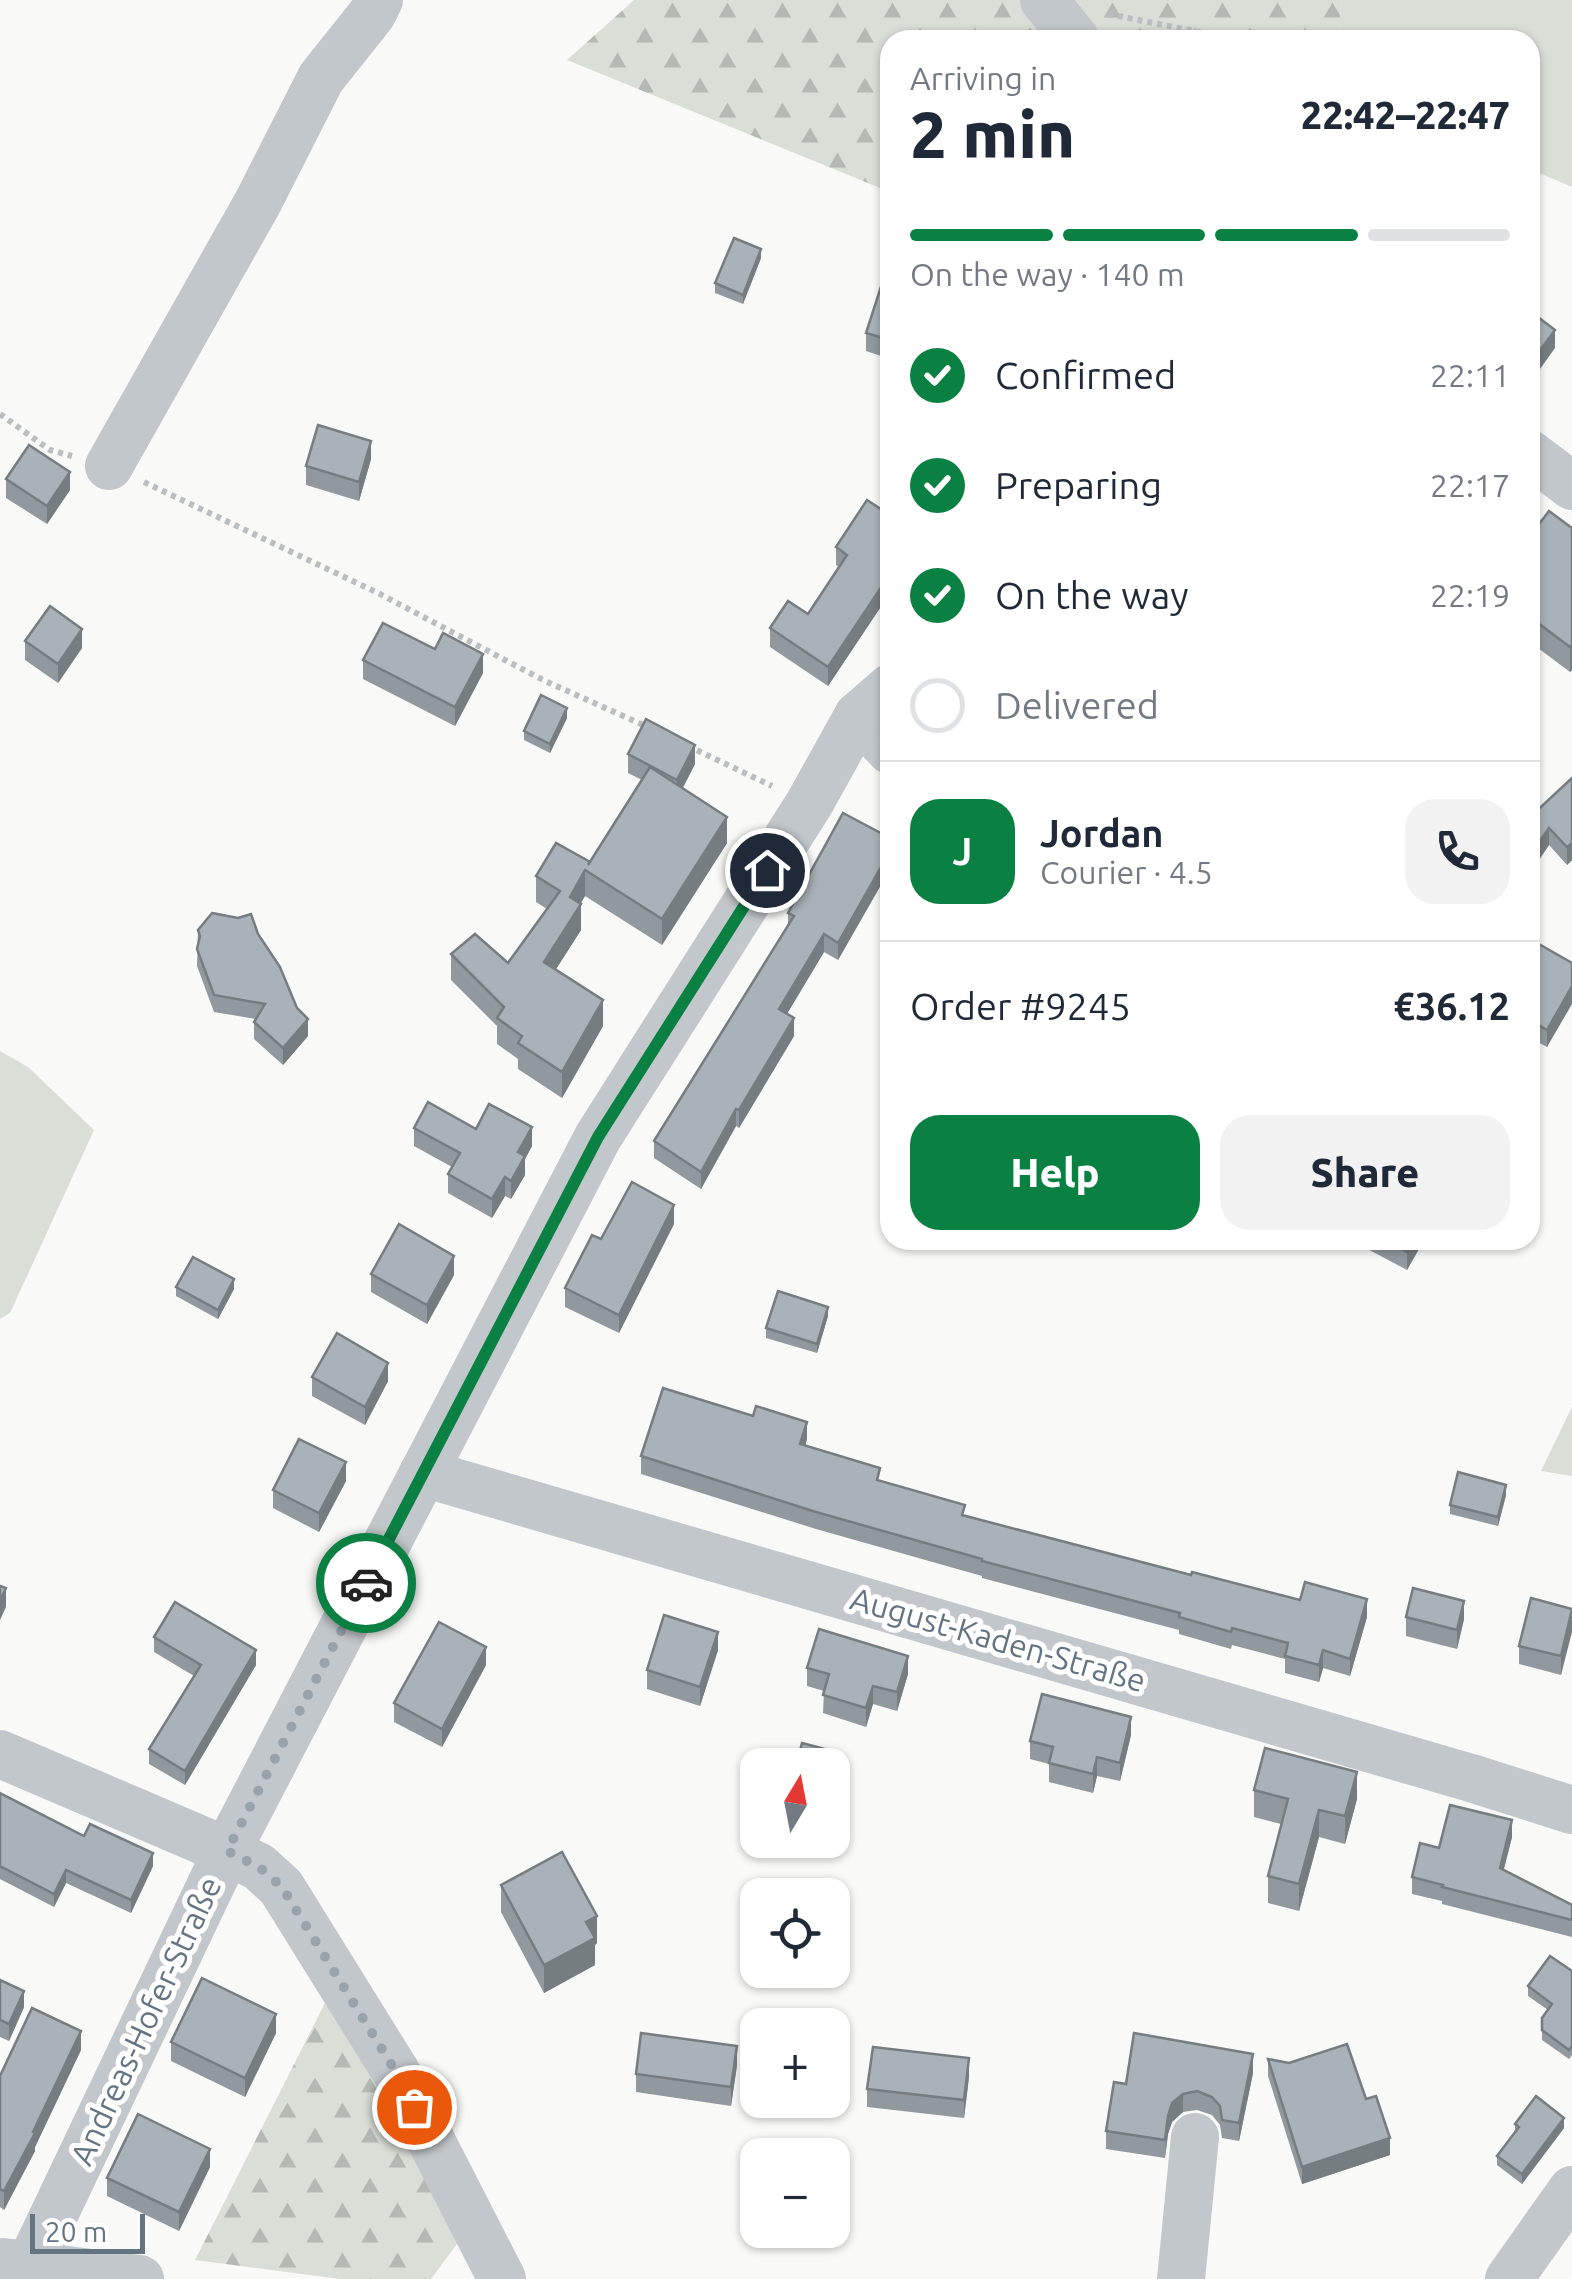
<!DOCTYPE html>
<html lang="en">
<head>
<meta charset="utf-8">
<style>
	:root { --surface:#fff; --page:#f2f2f3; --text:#1f2937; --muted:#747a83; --line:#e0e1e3; --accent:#0b8043 }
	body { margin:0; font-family:Ubuntu,sans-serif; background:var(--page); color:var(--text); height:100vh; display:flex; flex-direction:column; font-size:38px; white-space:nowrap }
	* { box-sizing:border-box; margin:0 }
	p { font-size:32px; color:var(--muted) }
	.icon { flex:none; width:55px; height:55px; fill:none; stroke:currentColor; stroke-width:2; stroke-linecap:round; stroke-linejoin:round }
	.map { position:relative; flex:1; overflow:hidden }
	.details { position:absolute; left:880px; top:30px; width:660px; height:1220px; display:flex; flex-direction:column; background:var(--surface); border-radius:30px; box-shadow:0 2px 8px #0004 }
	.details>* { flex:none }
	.needle { width:65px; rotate:10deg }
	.buttons { position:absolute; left:740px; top:1748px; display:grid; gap:20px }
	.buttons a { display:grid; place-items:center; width:110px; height:110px; border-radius:20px; background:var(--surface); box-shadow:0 2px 8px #0004; font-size:50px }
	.scale { position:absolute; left:30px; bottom:25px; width:115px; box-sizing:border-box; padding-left:10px; border:5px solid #647482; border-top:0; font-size:28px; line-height:35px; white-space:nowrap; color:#647482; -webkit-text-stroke:8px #fff; paint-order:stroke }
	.pin { position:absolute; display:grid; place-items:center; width:85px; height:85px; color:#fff; margin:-42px; border:5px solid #fff; border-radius:50%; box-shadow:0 2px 10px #0007 }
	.courier { position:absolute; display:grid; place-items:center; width:100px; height:100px; margin:-50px; border:8px solid #0b8043; border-radius:50%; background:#fff; color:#222; box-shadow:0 2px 12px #0007 }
	.headline em { font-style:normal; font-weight:800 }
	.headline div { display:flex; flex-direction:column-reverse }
	.headline { display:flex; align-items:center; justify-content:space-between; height:170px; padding:0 30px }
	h1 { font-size:65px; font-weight:800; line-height:75px }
	.bar { display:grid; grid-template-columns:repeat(4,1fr); gap:15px 10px; align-content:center; height:120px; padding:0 30px }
	.bar i { height:12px; border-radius:8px; background:var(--line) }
	.bar .selected { background:var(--accent) }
	.bar p { grid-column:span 4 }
	.line { display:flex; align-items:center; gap:25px; padding:0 30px; border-top:2px solid var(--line) }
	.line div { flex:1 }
	.round { display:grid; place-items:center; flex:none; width:105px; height:105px; border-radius:30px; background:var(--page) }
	ol { padding:0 30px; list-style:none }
	li { display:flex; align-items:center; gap:30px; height:110px }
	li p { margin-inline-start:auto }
	li .icon { padding:10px; border-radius:50%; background:var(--accent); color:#fff; stroke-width:4 }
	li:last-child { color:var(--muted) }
	li i { width:55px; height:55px; border:5px solid var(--line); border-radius:50% }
	.primary-button { display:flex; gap:20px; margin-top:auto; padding:20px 30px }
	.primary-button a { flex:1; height:115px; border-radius:30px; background:var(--accent); color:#fff; font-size:40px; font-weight:800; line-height:115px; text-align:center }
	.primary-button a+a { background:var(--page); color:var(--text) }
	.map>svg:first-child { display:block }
</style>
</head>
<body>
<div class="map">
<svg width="1572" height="2279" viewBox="0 0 1572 2279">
	<defs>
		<pattern id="forest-firs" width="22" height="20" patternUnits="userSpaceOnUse" patternTransform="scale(2.5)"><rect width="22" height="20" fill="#d9ded6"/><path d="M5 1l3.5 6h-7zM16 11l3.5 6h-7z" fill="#b4b9b3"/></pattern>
	</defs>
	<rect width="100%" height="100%" fill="#f9f9f7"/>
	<!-- green -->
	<g fill="#d9ded6">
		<path d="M1341,0H1572V187L1530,169V40H1339Z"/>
		<path d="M0,1051L28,1067L94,1130L10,1313L0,1319Z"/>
		<path d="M1572,1407V1476L1541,1471Z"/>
	</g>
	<!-- forest -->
	<g fill="url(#forest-firs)">
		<path d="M634,0H1341L1339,40H890V192L567,60Z"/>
		<path d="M327,1999L426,2171L460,2240L431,2279H341L195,2260Z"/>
	</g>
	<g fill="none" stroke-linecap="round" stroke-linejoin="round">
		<!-- path -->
		<g stroke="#babec1" stroke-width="6" stroke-dasharray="5 5" stroke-linecap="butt">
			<path d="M1108,14L1219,36"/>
			<path d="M0,414L50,450L72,456"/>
			<path d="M144,482L378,593L545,681L650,728"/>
			<path d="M688,746L772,786"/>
		</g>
		<!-- minor -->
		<g stroke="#c2c7cb" stroke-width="48">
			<path d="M1044,0L1076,40"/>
			<path d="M1530,454L1572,486"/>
			<path d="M109,466L258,202L321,78L372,14L379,0"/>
			<path d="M858,716L890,750"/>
			<path d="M423,1473L1471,1778L1572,1810"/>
			<path d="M0,1754L227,1851L259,1867L281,1887L396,2072L502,2279"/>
			<path d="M3,2262L140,2279"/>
			<path d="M30,2265L227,1851L598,1137L809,804L858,716L890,688"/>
			<path d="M1181,2279L1195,2137"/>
			<path d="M1509,2279L1572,2190"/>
		</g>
	</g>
	<!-- wall -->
	<g fill="#91999e">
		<path d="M761,258L743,304L715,293V283Z"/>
		<path d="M890,269V359L866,351V333Z"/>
		<path d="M371,459L359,501L306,485V466Z"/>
		<path d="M6,479L70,490L47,524L6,498Z"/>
		<path d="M890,515V601L886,599L828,686L770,647V628L808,614L839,567L836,565V547Z"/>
		<path d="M1572,528V670L1570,672L1530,642V536Z"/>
		<path d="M25,641L82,648L58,683L25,660Z"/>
		<path d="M363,660L483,673L455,726L363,679Z"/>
		<path d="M567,718L550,753L524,740V731Z"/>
		<path d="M628,754L695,764L683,788L727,843L662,945L585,896L580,904L581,930L556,969L603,1026L562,1098L518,1069V1059L497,1044V1026L451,980V954L508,963L547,909L536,902V876L590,862L642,780L628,773Z"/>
		<path d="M1572,778V860L1567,865L1549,845L1530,873V817Z"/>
		<path d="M890,838V869L838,960L824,952L787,1014L794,1036L739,1128L736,1126L701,1189L654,1158V1141L788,926V913Z"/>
		<path d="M198,930L258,934L308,1036L283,1065L254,1039V1022L256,1019L214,1012L197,966Z"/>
		<path d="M1530,939L1572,963L1547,1047L1530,1038Z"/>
		<path d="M414,1128L476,1129L532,1146L525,1159V1175L511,1199L505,1196L492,1218L448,1193V1174L452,1167L414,1146Z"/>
		<path d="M674,1224L619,1333L565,1307V1288L601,1239Z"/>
		<path d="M1360,1240H1424L1407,1270L1360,1245Z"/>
		<path d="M371,1274L454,1275L427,1324L371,1292Z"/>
		<path d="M176,1287L234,1289L218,1319L176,1296Z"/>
		<path d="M828,1316L817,1353L766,1338V1328Z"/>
		<path d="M312,1377L388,1381L365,1425L312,1396Z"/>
		<path d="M807,1439L805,1446L880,1481L965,1516L1191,1575L1367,1617L1350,1676L1323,1668L1319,1682L1285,1673V1659L1232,1645L1231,1649L1179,1634V1630L982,1578V1576L816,1529L641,1474V1456Z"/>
		<path d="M346,1481L319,1532L273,1508V1490Z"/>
		<path d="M1506,1495L1498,1526L1450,1514V1505Z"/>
		<path d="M1572,1609L1561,1675L1519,1664V1646Z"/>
		<path d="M1406,1617L1464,1619L1457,1649L1406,1636Z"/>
		<path d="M154,1637L256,1665L185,1785L149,1764V1749L194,1676L154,1652Z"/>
		<path d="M718,1650L700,1706L647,1689V1670Z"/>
		<path d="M486,1665L442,1747L394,1722V1703Z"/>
		<path d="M807,1668L908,1674L897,1711L873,1704L866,1727L823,1713L824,1691L807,1686Z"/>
		<path d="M1131,1735L1120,1781L1097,1776L1093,1793L1049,1782V1764L1030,1759V1741Z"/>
		<path d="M1254,1790L1357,1799L1345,1844L1319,1837L1299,1911L1268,1903V1876L1281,1824L1254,1817Z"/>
		<path d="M0,1793L84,1836L153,1866L131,1913L66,1883L54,1907L0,1879Z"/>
		<path d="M1512,1837L1504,1869L1572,1905V1937L1442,1904V1901L1412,1894V1877L1439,1848Z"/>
		<path d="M778,1840H813L810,1849Z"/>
		<path d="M501,1885L597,1943L595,1945V1965L544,1993L501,1912Z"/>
		<path d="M1572,1971V2055L1569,2059L1542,2040V2018L1548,2010L1528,1996V1986Z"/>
		<path d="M0,1980L24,2007L9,2041L0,2037Z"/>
		<path d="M276,2033L245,2097L171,2061V2042Z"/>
		<path d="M81,2050L35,2147V2151L4,2210L0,2207V2076Z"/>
		<path d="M1268,2059L1366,2099L1390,2155L1302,2184L1268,2076Z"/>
		<path d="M737,2065L731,2106L636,2092V2074Z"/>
		<path d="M1253,2073L1239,2141L1222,2138L1220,2125L1212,2115L1197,2110L1183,2112L1172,2122L1168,2134L1165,2158L1106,2149V2131L1126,2084Z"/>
		<path d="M969,2077L964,2118L867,2107V2089Z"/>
		<path d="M1515,2124L1564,2128L1522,2184L1497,2165V2156L1515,2132Z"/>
		<path d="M210,2167L179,2231L107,2196V2178Z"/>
	</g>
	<!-- shaded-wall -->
	<g fill="#767d81">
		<path d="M761,249V258L743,304V295Z"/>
		<path d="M1555,330V348L1530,383V364Z"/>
		<path d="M371,441V459L359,501V482Z"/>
		<path d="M70,472V490L47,524V506Z"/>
		<path d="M886,580V599L828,686V667Z"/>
		<path d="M82,629V648L58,683V664Z"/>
		<path d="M1572,645V670L1570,672V647Z"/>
		<path d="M483,654V673L455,726V707Z"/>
		<path d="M567,708V718L550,753V744Z"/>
		<path d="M695,745V764L677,798V780Z"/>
		<path d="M727,817V843L662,945V919Z"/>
		<path d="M1549,828V845L1530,873V855Z"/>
		<path d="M1572,843V860L1567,865V847Z"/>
		<path d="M890,851V869L838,960V943Z"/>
		<path d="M585,870V896L575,913L581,904V930L544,988V962L570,897Z"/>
		<path d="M824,934V952L779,1027V1009Z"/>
		<path d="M1572,986V1004L1547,1047V1030Z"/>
		<path d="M603,1000V1026L562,1098V1072Z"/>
		<path d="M794,1018V1036L739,1128V1110Z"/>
		<path d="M308,1019V1036L283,1065V1048Z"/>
		<path d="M736,1109V1126L701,1189V1172Z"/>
		<path d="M532,1127V1146L525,1159V1175L511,1199V1181L518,1152Z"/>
		<path d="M505,1177V1196L492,1218V1199Z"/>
		<path d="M674,1205V1224L619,1333V1315Z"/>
		<path d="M1413,1240H1424L1407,1270V1252Z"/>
		<path d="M454,1256V1275L427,1324V1305Z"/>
		<path d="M234,1279V1289L218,1319V1310Z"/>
		<path d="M828,1307V1316L817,1353V1344Z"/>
		<path d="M388,1363V1381L365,1425V1407Z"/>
		<path d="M807,1422V1439L800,1462V1444Z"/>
		<path d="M346,1462V1481L319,1532V1513Z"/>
		<path d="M1506,1485V1495L1498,1526V1517Z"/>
		<path d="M6,1588V1607L0,1620V1601Z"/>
		<path d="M1367,1599V1617L1350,1676V1659Z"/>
		<path d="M1464,1601V1619L1457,1649V1630Z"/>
		<path d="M1572,1613V1632L1561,1675V1656Z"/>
		<path d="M718,1632V1650L700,1706V1687Z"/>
		<path d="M486,1647V1665L442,1747V1729Z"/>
		<path d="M256,1650V1665L185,1785V1771Z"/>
		<path d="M1323,1650V1668L1319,1682V1665Z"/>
		<path d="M908,1656V1674L897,1711V1692Z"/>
		<path d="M873,1686V1704L866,1727V1708Z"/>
		<path d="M1131,1717V1735L1120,1781V1763Z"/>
		<path d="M1097,1757V1776L1093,1793V1774Z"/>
		<path d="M1357,1772V1799L1345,1844V1816Z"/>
		<path d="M1319,1810V1837L1299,1911V1884Z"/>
		<path d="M1512,1820V1837L1500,1884V1868Z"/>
		<path d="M153,1853V1866L131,1913V1900Z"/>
		<path d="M66,1870V1883L54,1907V1894Z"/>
		<path d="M597,1916V1943L595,1945V1965L544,1993V1965L586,1922Z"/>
		<path d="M24,1991V2007L9,2041V2024Z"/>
		<path d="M276,2014V2033L245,2097V2078Z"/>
		<path d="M81,2031V2050L35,2147V2151L4,2210V2191Z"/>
		<path d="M737,2046V2065L731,2106V2087Z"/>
		<path d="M1253,2054V2073L1239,2141V2123Z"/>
		<path d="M969,2058V2077L964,2118V2100Z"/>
		<path d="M1183,2094V2112L1172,2122L1168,2134L1165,2158L1168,2116L1172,2103Z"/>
		<path d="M1564,2118V2128L1522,2184V2174Z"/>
		<path d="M1390,2138V2155L1302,2184V2167Z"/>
		<path d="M210,2149V2167L179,2231V2212Z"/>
	</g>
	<!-- building -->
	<g fill="#a9b2b8" stroke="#767d81" stroke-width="2.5">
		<path d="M734,238L761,249L743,295L715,283Z"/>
		<path d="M887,268L890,269V340L866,333Z"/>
		<path d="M1530,311L1555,330L1530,364Z"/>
		<path d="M318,425L371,441L359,482L306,466Z"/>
		<path d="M29,445L70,472L47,506L6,479Z"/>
		<path d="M867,500L890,515V583L886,580L828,667L770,628L788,601L808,614L847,555L836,547Z"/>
		<path d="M1549,511L1572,528V645L1570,647L1530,617V536Z"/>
		<path d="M50,606L82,629L58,664L25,641Z"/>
		<path d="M383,623L435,649L443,633L483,654L455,707L363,660Z"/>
		<path d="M541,695L567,708L550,744L524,731Z"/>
		<path d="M646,719L695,745L677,780L628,754Z"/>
		<path d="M650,767L727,817L662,919L585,870L570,897L581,904L544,962L603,1000L562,1072L518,1043L522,1036L497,1018L504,1007L451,954L475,934L508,963L560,891L536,876L556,843L590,862L588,865Z"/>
		<path d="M1572,778V843L1567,847L1549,828L1530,855V817Z"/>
		<path d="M843,813L890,838V851L838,943L824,934L779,1009L794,1018L739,1110L736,1109L701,1172L654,1141L794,916L788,913Z"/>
		<path d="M212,913L238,918L251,914L258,934L280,967L297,1008L308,1019L283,1048L254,1022L265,1004L214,995L197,949L200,936L198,930Z"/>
		<path d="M1530,939L1572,963V986L1547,1030L1530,1020Z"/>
		<path d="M428,1102L476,1129L489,1104L532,1127L518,1152L525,1156L511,1181L505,1177L492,1199L448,1174L460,1153L414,1128Z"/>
		<path d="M632,1182L674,1205L619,1315L565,1288L592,1235L601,1239Z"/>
		<path d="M399,1224L454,1256L427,1305L371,1274Z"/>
		<path d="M1385,1240H1413L1407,1252Z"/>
		<path d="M193,1257L234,1279L218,1310L176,1287Z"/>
		<path d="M778,1291L828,1307L817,1344L766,1328Z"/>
		<path d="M337,1333L388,1363L365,1407L312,1377Z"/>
		<path d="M663,1388L753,1416L756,1406L807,1422L800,1444L880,1468L877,1480L965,1505L962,1515L1191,1575L1192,1572L1300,1600L1305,1582L1367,1599L1350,1659L1323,1650L1319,1665L1285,1656L1288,1643L1232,1628L1231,1632L1179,1617L1180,1613L982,1561V1559L816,1512L641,1456Z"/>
		<path d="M299,1439L346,1462L319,1513L273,1490Z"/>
		<path d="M1458,1472L1506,1485L1498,1517L1450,1505Z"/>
		<path d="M0,1586L6,1588L0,1601Z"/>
		<path d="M1413,1588L1464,1601L1457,1630L1406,1617Z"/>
		<path d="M1531,1598L1572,1609L1561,1656L1519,1646Z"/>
		<path d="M175,1602L256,1650L185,1771L149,1749L201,1665L154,1637Z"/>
		<path d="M664,1615L718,1632L700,1687L647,1670Z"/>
		<path d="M439,1622L486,1647L442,1729L394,1703Z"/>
		<path d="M819,1629L908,1656L897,1692L873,1686L866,1708L823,1695L829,1674L807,1668Z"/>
		<path d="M1042,1694L1131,1717L1120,1763L1097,1757L1093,1774L1049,1763L1053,1747L1030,1741Z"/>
		<path d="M802,1743L832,1751L828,1765H796Z"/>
		<path d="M1265,1748L1357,1772L1345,1816L1319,1810L1299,1884L1268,1876L1288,1799L1254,1790Z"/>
		<path d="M0,1793L84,1836L90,1824L153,1853L131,1900L66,1870L54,1894L0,1866Z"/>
		<path d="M1450,1805L1512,1820L1500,1868L1572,1905V1920L1442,1887L1443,1885L1412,1877L1420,1843L1439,1848Z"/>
		<path d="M562,1852L597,1916L586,1922L595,1938L544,1965L501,1885Z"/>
		<path d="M1550,1956L1572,1971V2046L1569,2050L1542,2030V2018L1552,2004L1528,1986Z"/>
		<path d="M202,1978L276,2014L245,2078L171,2042Z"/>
		<path d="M0,1980L24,1991L9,2024L0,2020Z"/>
		<path d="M32,2008L81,2031L33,2132L35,2133L4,2191L0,2189V2076Z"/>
		<path d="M641,2033L737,2046L731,2087L636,2074Z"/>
		<path d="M1134,2033L1253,2054L1239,2123L1222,2120L1220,2106L1212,2097L1197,2091L1183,2094L1172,2103L1168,2116L1165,2140L1106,2131L1114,2082L1126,2084Z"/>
		<path d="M1347,2044L1366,2099L1376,2096L1390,2138L1302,2167L1268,2059L1289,2063Z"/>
		<path d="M873,2047L969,2058L964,2100L867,2089Z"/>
		<path d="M1536,2096L1564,2118L1522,2174L1497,2156L1519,2127L1515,2124Z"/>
		<path d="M138,2114L210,2149L179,2212L107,2178Z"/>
	</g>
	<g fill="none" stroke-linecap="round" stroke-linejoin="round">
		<!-- done -->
		<path stroke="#98a3ab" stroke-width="10" stroke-dasharray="0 18" d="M366,1583L227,1851L259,1867L282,1887L396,2072L414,2107"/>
		<!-- route -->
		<path stroke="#0b8043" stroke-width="12" d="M366,1583L598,1137L767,870"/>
	</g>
	<g text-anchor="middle" stroke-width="10" stroke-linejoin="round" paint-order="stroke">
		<!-- street labels -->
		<g font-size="32" fill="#647482" stroke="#fff">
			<text transform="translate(998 1640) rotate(16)" y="11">August-Kaden-Straße</text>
			<text transform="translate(146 2021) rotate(-65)" y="11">Andreas-Hofer-Straße</text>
		</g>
	</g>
</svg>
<div class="buttons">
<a><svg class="needle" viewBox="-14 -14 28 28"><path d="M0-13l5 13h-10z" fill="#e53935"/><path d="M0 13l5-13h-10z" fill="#747a83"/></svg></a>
<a><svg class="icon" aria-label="locate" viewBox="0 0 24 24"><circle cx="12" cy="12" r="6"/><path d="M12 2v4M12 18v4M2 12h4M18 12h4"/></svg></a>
<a>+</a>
<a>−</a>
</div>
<div class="scale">20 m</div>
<div class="pin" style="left:414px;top:2107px;background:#ea580c"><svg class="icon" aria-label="bag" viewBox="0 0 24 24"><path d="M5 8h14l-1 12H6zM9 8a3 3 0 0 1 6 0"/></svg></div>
<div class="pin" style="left:767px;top:870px;background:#1f2937"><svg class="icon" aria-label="home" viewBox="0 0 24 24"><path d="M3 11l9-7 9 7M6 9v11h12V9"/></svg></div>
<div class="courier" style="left:366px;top:1583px"><svg class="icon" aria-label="car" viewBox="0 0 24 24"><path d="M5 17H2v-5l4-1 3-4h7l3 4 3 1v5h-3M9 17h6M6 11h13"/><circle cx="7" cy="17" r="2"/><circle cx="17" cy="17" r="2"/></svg></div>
<section class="details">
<div class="headline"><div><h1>2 min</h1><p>Arriving in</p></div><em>22:42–22:47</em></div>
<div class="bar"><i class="selected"></i><i class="selected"></i><i class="selected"></i><i></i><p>On the way · 140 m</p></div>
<ol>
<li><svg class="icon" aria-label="check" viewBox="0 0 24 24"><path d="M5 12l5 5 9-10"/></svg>Confirmed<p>22:11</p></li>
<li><svg class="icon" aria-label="check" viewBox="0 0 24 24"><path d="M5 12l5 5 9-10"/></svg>Preparing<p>22:17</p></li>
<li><svg class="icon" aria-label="check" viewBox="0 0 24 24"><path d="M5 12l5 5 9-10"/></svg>On the way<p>22:19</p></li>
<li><i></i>Delivered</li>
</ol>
<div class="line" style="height:180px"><b class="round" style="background:var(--accent);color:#fff">J</b><div><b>Jordan</b><p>Courier · 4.5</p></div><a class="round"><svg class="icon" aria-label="phone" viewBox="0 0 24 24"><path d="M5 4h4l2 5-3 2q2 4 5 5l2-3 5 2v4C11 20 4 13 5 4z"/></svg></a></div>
<div class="line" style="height:130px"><div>Order #9245</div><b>€36.12</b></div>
<div class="primary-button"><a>Help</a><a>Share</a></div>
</section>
</div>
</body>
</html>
